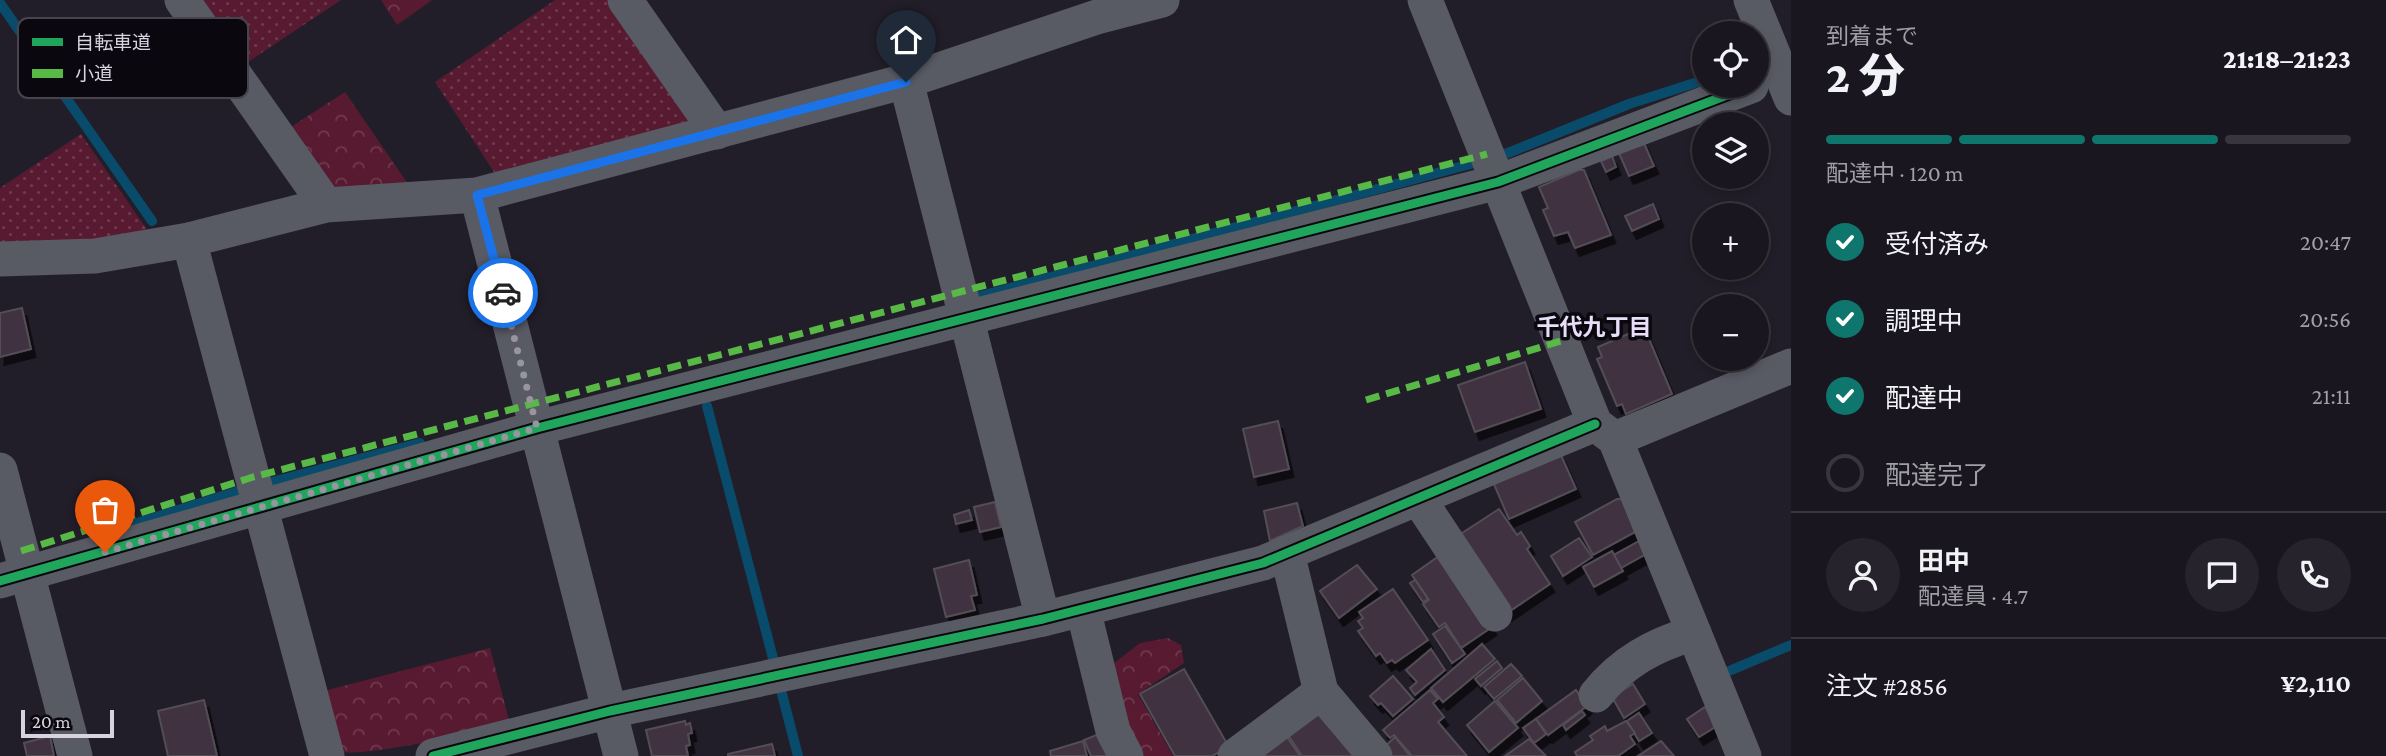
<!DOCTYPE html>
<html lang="ja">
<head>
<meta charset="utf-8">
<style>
	:root { --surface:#1a161f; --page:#27232c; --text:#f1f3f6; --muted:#9f9fa4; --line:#38353d; --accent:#0f766e }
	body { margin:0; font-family:"Crimson Pro","Noto Sans JP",serif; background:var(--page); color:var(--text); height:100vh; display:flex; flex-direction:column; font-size:26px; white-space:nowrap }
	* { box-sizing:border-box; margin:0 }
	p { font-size:23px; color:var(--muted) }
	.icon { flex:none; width:38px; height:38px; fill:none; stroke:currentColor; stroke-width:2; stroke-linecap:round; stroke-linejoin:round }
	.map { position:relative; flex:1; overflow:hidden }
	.details { display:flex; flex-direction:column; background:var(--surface); width:595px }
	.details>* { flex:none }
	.fabs { position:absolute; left:1692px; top:21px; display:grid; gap:14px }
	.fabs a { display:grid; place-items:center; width:77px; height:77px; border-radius:50%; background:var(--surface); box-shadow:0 4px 10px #0003,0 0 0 2px var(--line); font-size:35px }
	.scale { position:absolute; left:21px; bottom:18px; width:93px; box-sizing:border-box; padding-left:7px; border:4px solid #d7d3e0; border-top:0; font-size:19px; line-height:24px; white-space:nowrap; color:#d7d3e0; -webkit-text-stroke:5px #0a070f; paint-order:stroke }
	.pin { position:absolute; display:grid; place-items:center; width:60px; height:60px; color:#fff; margin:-72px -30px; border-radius:50% 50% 50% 0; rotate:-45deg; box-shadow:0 0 7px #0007 }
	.pin .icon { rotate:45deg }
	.courier { position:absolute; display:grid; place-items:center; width:70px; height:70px; margin:-35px; border:5px solid #1a73e8; border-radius:50%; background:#fff; color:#222; box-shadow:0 2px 9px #0007 }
	.head em { font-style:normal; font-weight:800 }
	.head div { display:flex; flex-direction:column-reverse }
	.head { display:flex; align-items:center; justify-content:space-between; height:119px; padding:0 35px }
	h1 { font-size:46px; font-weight:800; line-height:52px }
	.bar { display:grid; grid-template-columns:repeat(4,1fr); gap:10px 7px; align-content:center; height:84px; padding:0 35px }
	.bar i { height:9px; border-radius:5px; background:var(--line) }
	.bar .on { background:var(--accent) }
	.bar p { grid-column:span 4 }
	.line { display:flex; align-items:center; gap:18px; padding:0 35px; border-top:2px solid var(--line) }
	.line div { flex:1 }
	.round { display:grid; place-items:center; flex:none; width:74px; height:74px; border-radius:37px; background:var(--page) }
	ol { padding:0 35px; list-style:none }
	li { display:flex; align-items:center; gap:21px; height:77px }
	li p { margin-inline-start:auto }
	li .icon { padding:7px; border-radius:50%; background:var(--accent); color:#fff; stroke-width:4 }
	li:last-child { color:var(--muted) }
	li i { width:38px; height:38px; border:4px solid var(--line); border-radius:50% }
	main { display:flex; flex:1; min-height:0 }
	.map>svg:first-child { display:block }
</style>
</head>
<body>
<main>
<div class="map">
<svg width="1791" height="756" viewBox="0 0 1791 756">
	<defs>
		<pattern id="grass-dots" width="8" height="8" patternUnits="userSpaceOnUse" patternTransform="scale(1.75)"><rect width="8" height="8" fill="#581a30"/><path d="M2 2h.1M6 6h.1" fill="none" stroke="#6f3a4e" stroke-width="1.8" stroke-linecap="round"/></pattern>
		<pattern id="forest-crowns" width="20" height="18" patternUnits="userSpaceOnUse" patternTransform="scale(1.75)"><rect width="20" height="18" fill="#581a30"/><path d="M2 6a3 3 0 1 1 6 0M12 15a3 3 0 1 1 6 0" fill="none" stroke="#6f3a4e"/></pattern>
		<filter id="shadow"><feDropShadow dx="4.5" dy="8" stdDeviation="0" flood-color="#0009"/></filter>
	</defs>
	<rect width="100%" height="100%" fill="#221e29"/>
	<!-- grass -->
	<g fill="url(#grass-dots)">
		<path d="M193,0H341L239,68Z"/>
		<path d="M555,0H615L693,112L686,127L498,178L435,82Z"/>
		<path d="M81,134L150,234L94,241L0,245V188Z"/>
	</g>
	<!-- forest -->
	<g fill="url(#forest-crowns)">
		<path d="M381,0H432L397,25Z"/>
		<path d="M345,92L410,187L338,193L283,132Z"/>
		<path d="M1168,638L1181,645L1184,663L1138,694L1173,756H1137L1113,664L1140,643Z"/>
		<path d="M490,648L510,724C476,733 368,756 341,752L324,691Z"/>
	</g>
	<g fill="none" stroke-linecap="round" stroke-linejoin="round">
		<!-- stream -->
		<g stroke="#094b6b" stroke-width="10">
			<path d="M0,3L152,221"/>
			<path d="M1503,155L1629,104L1704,80"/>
			<path d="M977,297L1474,163"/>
			<path d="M707,406L774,662"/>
			<path d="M268,483L420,443"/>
			<path d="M99,535L242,490"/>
			<path d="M1729,671L1791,645"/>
			<path d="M781,690L798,756"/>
		</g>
	</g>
	<!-- building -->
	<g fill="#3f3240" stroke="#534d56" stroke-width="2" filter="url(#shadow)">
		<path d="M1643,141L1654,166L1629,176L1618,151Z"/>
		<path d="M1612,156L1616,167L1606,172L1601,161Z"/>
		<path d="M1579,170H1584L1611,235L1575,248L1568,232L1554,236L1543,210L1548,208L1539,187Z"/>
		<path d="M1653,204L1659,219L1632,231L1625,216Z"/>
		<path d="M22,308L31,349L0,357V313Z"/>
		<path d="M1644,327L1672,394L1626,414L1622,404L1617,406L1597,359L1602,357L1598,347Z"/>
		<path d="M1525,362L1541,409L1475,432L1458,385Z"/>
		<path d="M1278,421L1289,469L1254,477L1243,429Z"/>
		<path d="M1560,453L1576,489L1509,519L1493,482Z"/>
		<path d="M1617,499H1622L1635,532L1593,555L1575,522Z"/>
		<path d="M995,502L1001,527L980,532L974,507Z"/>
		<path d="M1297,503L1303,526L1270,541L1264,511Z"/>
		<path d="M1499,509L1517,535L1521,532L1530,546L1527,549L1550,584L1507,613L1456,537Z"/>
		<path d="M969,510L972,520L956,524L954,515Z"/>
		<path d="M1579,538L1592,557L1563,576L1551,556Z"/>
		<path d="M1639,541L1646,554L1621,568L1614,555Z"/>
		<path d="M1612,551L1623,571L1594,587L1583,567Z"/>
		<path d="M1442,554L1492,627L1461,648L1445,623L1439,627L1423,604L1429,600L1412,575Z"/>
		<path d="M969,560L977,595L971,596L975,610L946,617L934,569Z"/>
		<path d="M1357,565L1377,589L1339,618L1320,591Z"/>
		<path d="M1415,580L1428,599L1423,602L1410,583Z"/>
		<path d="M1393,589L1428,640L1395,663L1392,660L1387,663L1380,653L1376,656L1358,631L1363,628L1358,621L1363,618L1359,612Z"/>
		<path d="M1445,626L1465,654L1452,663L1433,634Z"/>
		<path d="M1482,644L1495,659L1443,702L1431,688Z"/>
		<path d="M1431,649L1445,670L1415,695L1410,688L1417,682L1406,670Z"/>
		<path d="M1497,661L1502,668L1481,686L1475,679Z"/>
		<path d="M1511,664L1522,676L1494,699L1484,687Z"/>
		<path d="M1184,669L1229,747L1212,756H1175L1140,694Z"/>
		<path d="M1393,676L1413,699L1393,716L1381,703L1378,705L1370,696Z"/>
		<path d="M1523,678L1542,701L1516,723L1497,700Z"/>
		<path d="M1633,684L1645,704L1624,718L1612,697Z"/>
		<path d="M1430,690L1438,699L1433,703L1444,717L1438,722L1467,756H1412L1394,735L1390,738L1383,730Z"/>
		<path d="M1576,690L1587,706L1548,735L1536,719Z"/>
		<path d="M204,700L217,756H168L158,711Z"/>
		<path d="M1495,701L1518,728L1489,752L1467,725Z"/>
		<path d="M1323,706L1358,756H1302L1286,732Z"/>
		<path d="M1705,707L1717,726L1699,737L1687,719Z"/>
		<path d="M1582,711L1585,715L1566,730L1563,725Z"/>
		<path d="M1639,713L1652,733L1639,741L1627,721Z"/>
		<path d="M1536,719L1546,734L1534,743L1523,728Z"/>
		<path d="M685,721L686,725L690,723L692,733L688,734L690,745L686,746L688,756H652L646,730Z"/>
		<path d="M1626,721L1635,733L1630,736L1635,744L1618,756H1577L1575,752L1593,740L1590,736L1605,726L1607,731Z"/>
		<path d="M1104,732L1114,756H1091L1084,740Z"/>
		<path d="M1285,734L1300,756H1253Z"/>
		<path d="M50,736L54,756H27L24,743Z"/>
		<path d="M1395,737L1410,756H1388L1382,749Z"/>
		<path d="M1529,739L1546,756H1505Z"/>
		<path d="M1083,741L1087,756H1051L1050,751Z"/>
		<path d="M1661,741L1674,756H1638Z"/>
		<path d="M772,744L775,756H728V754Z"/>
	</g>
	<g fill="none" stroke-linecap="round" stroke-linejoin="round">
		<!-- minor -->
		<g stroke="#585a64" stroke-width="35">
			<path d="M182,0L326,205"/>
			<path d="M625,0L717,132"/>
			<path d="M1425,0L1595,424L1615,439L1744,756"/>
			<path d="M1751,0L1791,98"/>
			<path d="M906,81L1043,619"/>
			<path d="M477,195L621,756"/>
			<path d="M189,240L327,756"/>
			<path d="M0,259L95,256L189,240L326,205L477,195L906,81L1100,16L1162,0"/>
			<path d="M1615,439L1791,366"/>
			<path d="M0,470L75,756"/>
			<path d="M1418,498L1495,614"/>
			<path d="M1287,553L1321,692L1375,756"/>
			<path d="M0,581L537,428L1498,182L1751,86"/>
			<path d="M1083,609L1113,731L1126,756"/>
			<path d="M1596,695C1622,662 1654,645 1694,633"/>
			<path d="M433,756L610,711L1043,619L1263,563L1595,424"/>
			<path d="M1235,756L1321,692"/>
		</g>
		<!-- quiet -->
		<g stroke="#58b947" stroke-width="7" stroke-dasharray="14 7" stroke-linecap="butt">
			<path d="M1366,400L1561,341"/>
			<path d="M21,551L253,477L1487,154"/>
		</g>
		<!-- cycleway casing -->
		<g stroke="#0a070f" stroke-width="13">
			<g id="cycleway">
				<path d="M0,581L537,428L1498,182L1751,86"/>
				<path d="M433,756L610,711L1043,619L1263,563L1595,424"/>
			</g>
		</g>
		<!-- cycleway -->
		<use href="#cycleway" stroke="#20a55d" stroke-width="9"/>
	</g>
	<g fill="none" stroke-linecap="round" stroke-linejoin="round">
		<!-- done -->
		<path stroke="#9894a0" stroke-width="7" stroke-dasharray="0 12.6" d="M105,552L537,428L503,293"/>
		<!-- route -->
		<path stroke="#1a73e8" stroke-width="9" d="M503,293L477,195L906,82"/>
	</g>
	<g text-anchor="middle" stroke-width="7" stroke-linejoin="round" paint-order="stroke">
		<!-- neighbourhood labels -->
		<g font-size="23" font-weight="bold" fill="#e7def8" stroke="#0a070f">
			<text x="1594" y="335">千代九丁目</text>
		</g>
	</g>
	<!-- legend -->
	<rect x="18" y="18" width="230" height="80" rx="10" fill="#0a070f" stroke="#48444e" stroke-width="2"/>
	<rect x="32" y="38" width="31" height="8" fill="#20a55d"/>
	<rect x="32" y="69" width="31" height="9" fill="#58b947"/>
	<g font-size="19" fill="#d7d3e0">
		<text x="75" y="49">自転車道</text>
		<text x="75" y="80">小道</text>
	</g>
</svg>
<div class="fabs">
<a><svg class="icon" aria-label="locate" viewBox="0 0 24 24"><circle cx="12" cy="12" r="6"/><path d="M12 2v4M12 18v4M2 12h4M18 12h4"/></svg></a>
<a><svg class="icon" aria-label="layers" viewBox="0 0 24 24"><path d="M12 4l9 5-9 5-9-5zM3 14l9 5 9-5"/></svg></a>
<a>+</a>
<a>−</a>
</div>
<div class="scale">20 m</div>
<div class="pin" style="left:105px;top:552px;background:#ea580c"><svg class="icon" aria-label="bag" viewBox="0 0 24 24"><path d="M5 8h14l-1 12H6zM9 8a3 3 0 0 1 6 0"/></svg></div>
<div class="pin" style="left:906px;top:82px;background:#1f2937"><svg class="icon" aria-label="home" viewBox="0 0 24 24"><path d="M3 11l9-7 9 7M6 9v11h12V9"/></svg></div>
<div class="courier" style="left:503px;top:293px"><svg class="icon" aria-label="car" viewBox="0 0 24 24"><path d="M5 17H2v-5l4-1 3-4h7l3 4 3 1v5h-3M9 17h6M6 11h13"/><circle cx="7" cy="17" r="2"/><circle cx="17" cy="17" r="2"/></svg></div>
</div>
<section class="details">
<div class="head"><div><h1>2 分</h1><p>到着まで</p></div><em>21:18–21:23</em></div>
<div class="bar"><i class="on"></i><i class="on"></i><i class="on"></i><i></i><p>配達中 · 120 m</p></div>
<ol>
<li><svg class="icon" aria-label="check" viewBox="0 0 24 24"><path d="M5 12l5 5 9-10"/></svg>受付済み<p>20:47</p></li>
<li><svg class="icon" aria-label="check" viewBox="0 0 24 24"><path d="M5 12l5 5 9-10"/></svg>調理中<p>20:56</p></li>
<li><svg class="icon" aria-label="check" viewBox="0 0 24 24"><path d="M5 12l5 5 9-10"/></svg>配達中<p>21:11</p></li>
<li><i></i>配達完了</li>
</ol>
<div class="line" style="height:126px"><a class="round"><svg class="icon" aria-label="person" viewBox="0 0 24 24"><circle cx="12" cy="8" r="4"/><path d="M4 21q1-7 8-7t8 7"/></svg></a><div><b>田中</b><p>配達員 · 4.7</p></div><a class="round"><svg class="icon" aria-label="chat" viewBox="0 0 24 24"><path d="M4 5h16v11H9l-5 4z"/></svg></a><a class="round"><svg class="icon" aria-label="phone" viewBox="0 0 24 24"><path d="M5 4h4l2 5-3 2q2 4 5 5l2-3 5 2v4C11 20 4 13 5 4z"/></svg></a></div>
<div class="line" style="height:91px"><div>注文 #2856</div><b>¥2,110</b></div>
</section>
</main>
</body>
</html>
